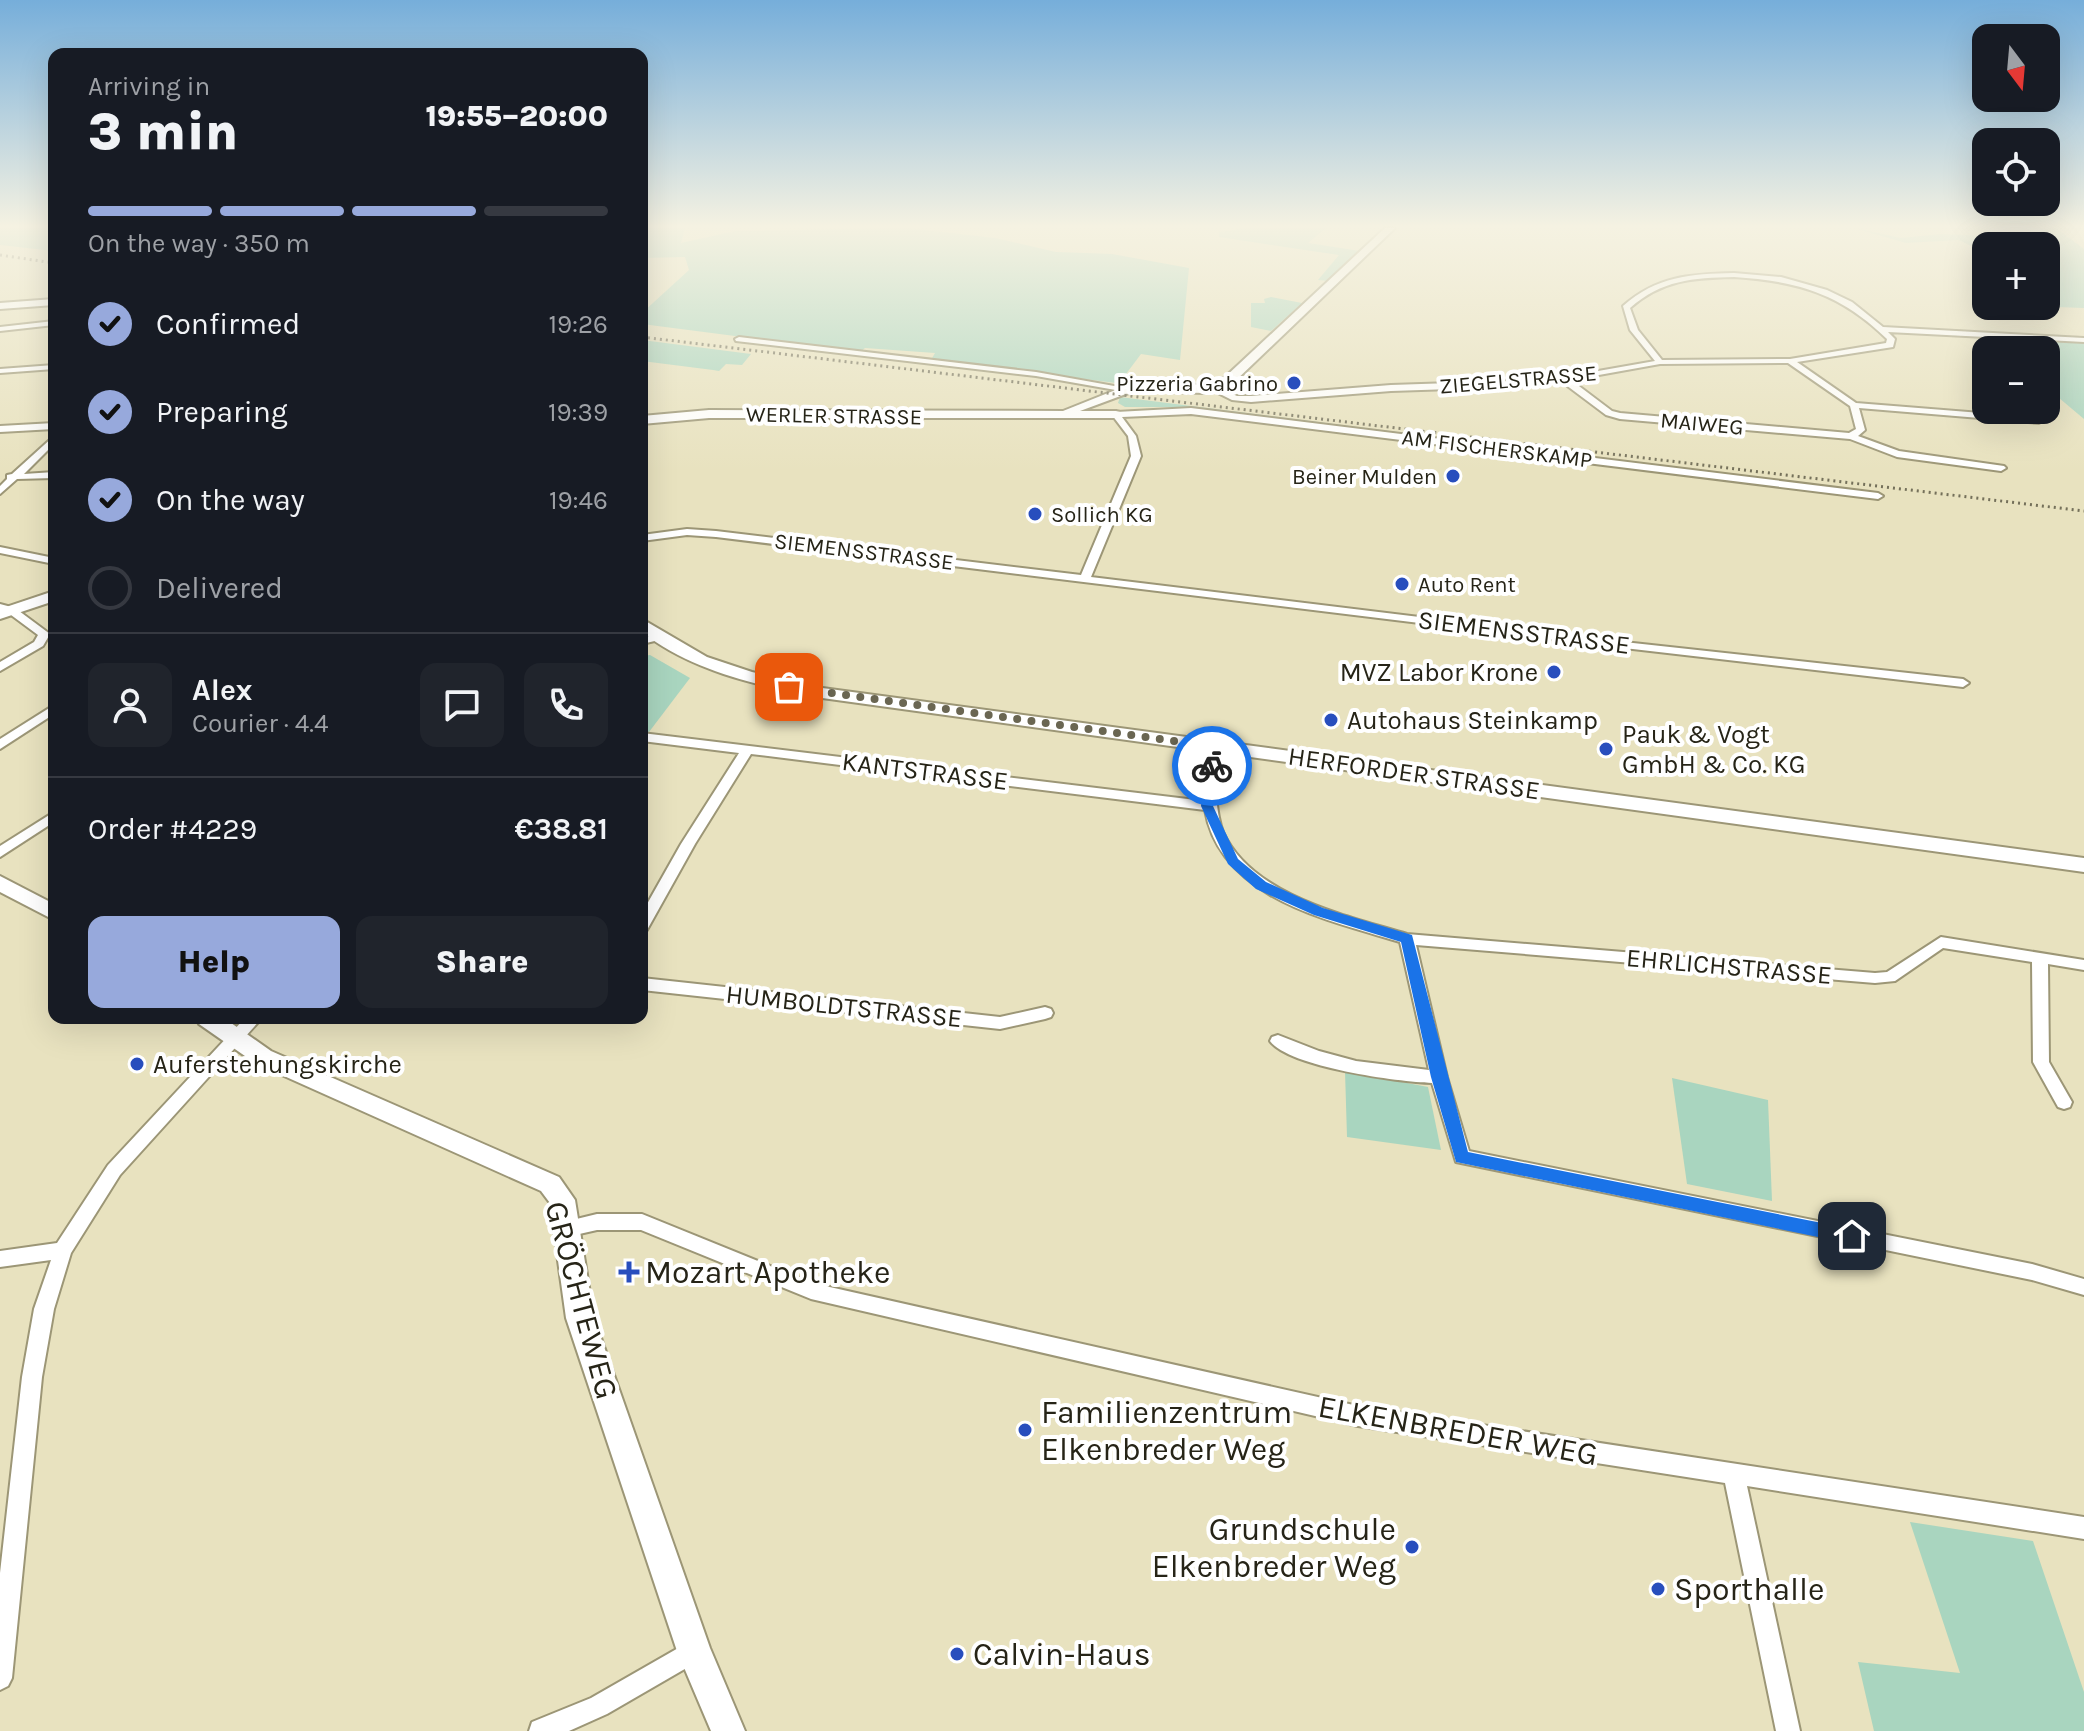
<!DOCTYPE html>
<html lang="en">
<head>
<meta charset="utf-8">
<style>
	:root { --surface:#171b24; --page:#20242c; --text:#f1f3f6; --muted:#9ea1a6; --line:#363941; --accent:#97a9dc }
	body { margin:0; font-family:Karla,sans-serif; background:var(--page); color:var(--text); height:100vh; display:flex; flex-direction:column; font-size:30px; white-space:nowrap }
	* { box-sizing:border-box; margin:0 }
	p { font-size:26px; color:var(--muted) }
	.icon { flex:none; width:44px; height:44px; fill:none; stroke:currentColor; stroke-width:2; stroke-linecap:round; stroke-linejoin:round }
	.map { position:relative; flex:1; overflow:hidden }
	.panel { position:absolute; left:48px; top:48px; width:600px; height:976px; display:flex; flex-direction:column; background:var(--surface); border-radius:16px; box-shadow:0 8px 32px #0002 }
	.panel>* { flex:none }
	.needle { width:52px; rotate:164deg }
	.buttons { position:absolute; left:1972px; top:24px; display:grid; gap:16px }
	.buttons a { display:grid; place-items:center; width:88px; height:88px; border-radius:16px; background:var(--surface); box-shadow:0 8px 32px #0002; font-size:40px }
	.pin { position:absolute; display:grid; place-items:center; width:68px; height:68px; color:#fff; margin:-34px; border-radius:16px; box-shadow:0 4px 12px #0006 }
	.courier { position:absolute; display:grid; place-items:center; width:80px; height:80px; margin:-40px; border:6px solid #1a73e8; border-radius:50%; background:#fff; color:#222; box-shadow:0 2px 10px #0007 }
	.head em { font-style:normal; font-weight:800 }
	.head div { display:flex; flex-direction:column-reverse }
	.head { display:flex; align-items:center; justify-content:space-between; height:136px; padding:0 40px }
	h1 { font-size:52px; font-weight:800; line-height:60px }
	.bar { display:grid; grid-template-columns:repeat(4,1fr); gap:12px 8px; align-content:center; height:96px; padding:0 40px }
	.bar i { height:10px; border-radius:6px; background:var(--line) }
	.bar .on { background:var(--accent) }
	.bar p { grid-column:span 4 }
	.line { display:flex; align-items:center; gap:20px; padding:0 40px; border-top:2px solid var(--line) }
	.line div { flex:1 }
	.round { display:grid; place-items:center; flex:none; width:84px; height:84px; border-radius:16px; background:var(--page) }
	ol { padding:0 40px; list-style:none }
	li { display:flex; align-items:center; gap:24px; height:88px }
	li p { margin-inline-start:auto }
	li .icon { padding:8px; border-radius:50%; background:var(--accent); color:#111; stroke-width:4 }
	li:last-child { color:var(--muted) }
	li i { width:44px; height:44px; border:4px solid var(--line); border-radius:50% }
	.action { display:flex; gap:16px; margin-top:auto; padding:16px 40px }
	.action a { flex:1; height:92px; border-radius:16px; background:var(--accent); color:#111; font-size:32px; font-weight:800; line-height:92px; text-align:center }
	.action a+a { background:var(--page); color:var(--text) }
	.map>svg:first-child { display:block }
</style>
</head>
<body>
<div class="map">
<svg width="2084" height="1731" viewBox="0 0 2084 1731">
	<rect width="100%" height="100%" fill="#e8e2bf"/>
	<!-- green -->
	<g fill="#a9d5bf">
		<path d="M0,228H54V251L0,245Z"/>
		<path d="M642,228H685L681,243L735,231L907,228L995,238L1056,252L1112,254L1189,268L1180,360L1141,354L1120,382L1116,383L931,360L935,353L865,348L860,352L642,324V313L689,270L685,257L642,258Z"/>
		<path d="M1248,228H1326L1308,243L1360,251L1329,281L1318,280L1339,255L1219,237V232Z"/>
		<path d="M1854,228L1901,238L1940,234L2047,238L2037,228H2056L2084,249V308L2057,307L2046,299V246H1986V252L1958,240L1906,243Z"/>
		<path d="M1271,297L1302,303L1271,331L1251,327V303H1265L1264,299Z"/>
		<path d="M1993,336L2084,342V419L2046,387V350H2007Z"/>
		<path d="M642,340L751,354L742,365L726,364L719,371L713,370L642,361Z"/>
		<path d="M1120,397L1492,444L1181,407H1125L1118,403Z"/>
		<path d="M650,655L690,678L649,732L642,731V656Z"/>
		<path d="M1345,1071L1428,1087L1441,1150L1347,1137Z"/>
		<path d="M1672,1078L1768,1100L1772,1201L1687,1184Z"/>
		<path d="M1910,1522L2033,1541L2084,1692V1731H1874L1858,1662L1960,1673Z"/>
	</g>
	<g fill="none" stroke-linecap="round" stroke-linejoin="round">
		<!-- street casing -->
		<g stroke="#9c9676" stroke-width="4">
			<g id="street">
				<path d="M1734,273L1781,277L1827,290L1852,302L1883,327L2084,338V342L1888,332L1895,339L1893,347L1797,362L1856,403L2042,418L2043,420L2039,423L1859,408L1865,430L1858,436L1899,451L2004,466L2006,468L2001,471L1897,457L1850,439L1620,419L1606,415L1562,382L1512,387L1391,391L1251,402L1232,400L1208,388L1212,385L1237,396H1251L1391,385L1512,381L1564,377L1655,361L1630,330L1623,306C1657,276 1690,274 1734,273ZM1734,277C1798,281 1841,294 1887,339L1886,343L1790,359L1662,360L1638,330L1630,308C1662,280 1692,278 1734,277ZM1788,363L1850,406L1856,429L1849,433L1620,413L1612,411L1571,380L1660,364Z"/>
				<path d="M54,321V325L0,331V327Z"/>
				<path d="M739,337L1036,372L1131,389L1127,392L1036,376L736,341L735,339Z"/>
				<path d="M54,365V369L0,373V369Z"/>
				<path d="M1191,408L1878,493L1883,496L1878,499L1191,414L1122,417L1136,436L1141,456L1091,577L1624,642L1963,679L1969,683L1963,687L1624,648L716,537L687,535L642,541V535L687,529L716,531L1081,575L1131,456L1128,436L1112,415L1116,412Z"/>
				<path d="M54,423V429L0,432V426Z"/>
				<path d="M54,436V444L24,474L54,472V478L17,479L0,494V486L7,479V475L12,474Z"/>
				<path d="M0,547L54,558V564L0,553Z"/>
				<path d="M0,604L15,608L50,634L43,646L0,671V662L34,642L38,635L7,612L0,610Z"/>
				<path d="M659,634L663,635V639L642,644V638Z"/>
				<path d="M54,705V714L0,749V739Z"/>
				<path d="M642,733L1204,801L1203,793L1211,747L1213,744H1221L1223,747C1221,762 1215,780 1216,796C1217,807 1219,822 1223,832C1252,896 1347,916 1407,934L1875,973L1887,972L1941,937L2084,960V970L2048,964L2049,1062L2072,1102L2070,1107L2064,1109L2058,1107L2033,1062L2032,962L1943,948L1895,981L1875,983L1416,945L1447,1077L1469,1151L2032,1264L2084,1279V1295L2032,1280L1456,1162L1432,1083C1399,1082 1289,1067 1270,1041L1272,1037L1278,1035L1319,1051L1356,1061L1429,1070L1400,942C1328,920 1220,898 1205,810L751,754L695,844L647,930L642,931V913L681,844L739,753L642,741Z"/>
				<path d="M54,812V822L0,857V846Z"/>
				<path d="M642,978L1000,1017L1045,1007L1051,1009L1053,1013L1051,1017L1045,1019L1000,1029L642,990Z"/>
				<path d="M245,1018H262L120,1175L71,1253L54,1309L42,1377L12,1678L8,1686L0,1690V1573L22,1377L34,1309L51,1260L0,1267V1251L57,1243L108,1165Z"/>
				<path d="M597,1214H642L812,1283L1358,1406L2084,1517V1539L1747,1486L1800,1731H1776L1725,1483L1358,1426L811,1299L641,1230H597L566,1237L560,1235L557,1229L560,1223Z"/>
				<path d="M694,1639L702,1643L706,1651L702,1659L607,1714L569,1731H529L532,1722L591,1698Z"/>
			</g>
		</g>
		<!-- secondary casing -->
		<g stroke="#9c9676" stroke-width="4">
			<g id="secondary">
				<path d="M1385,228H1395L1232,384L1204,393L1134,391L1080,411H1116L1120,412V418H709L642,424V416L709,410L1063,411L1133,383L1203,385L1224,378Z"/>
				<path d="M54,299V305L0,309V303Z"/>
				<path d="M54,591V601L0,619V609Z"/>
				<path d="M642,619L707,657L752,672L815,687L2084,858V872L815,697C754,684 692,671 642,632Z"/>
				<path d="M0,876L54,904V920L0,892Z"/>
				<path d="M196,1018H224L271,1051L559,1177L575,1200L594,1318L710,1648L745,1731H711L677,1651L566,1318L550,1203L541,1191L255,1063L199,1024Z"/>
			</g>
		</g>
		<!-- street -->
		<use href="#street" fill="#fff" fill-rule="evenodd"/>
		<!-- secondary -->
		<use href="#secondary" fill="#fff" fill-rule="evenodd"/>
		<!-- rail -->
		<g stroke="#74705a" stroke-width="3" stroke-dasharray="2 4" stroke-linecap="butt">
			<path d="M0,255L54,263"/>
			<path d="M642,337L2084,511"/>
		</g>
	</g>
	<!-- sky -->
	<linearGradient id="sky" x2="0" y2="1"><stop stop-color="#76aeda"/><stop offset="0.48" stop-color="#f5f2e2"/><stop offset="1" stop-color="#f5f2e2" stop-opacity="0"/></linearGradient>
	<rect width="2084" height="471" fill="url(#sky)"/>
	<!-- route -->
	<path fill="#1a73e8" d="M1212,762L1218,766L1213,806L1238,859L1266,882L1323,908L1412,935L1468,1152L1852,1229L1861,1236L1858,1241L1852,1244L1456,1162L1431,1077L1401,942L1314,915L1256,889L1228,864L1201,806L1206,766Z"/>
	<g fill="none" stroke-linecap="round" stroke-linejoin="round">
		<!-- done -->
		<path stroke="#6a6652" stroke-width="8" stroke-dasharray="0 14.4" d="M789,687L1217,747L1212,766"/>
	</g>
	<!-- markers -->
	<g fill="#284ebd" stroke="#fff" stroke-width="3">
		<circle cx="1294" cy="383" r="8"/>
		<circle cx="1453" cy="476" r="8"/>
		<circle cx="1035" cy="514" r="8"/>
		<circle cx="1402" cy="584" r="8"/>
		<circle cx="1554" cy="672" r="8"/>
		<circle cx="1331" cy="720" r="8"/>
		<circle cx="1606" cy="749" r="8"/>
		<circle cx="137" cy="1064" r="8"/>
		<path d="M625 1260h8v8h8v8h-8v8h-8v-8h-8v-8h8z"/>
		<circle cx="1025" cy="1430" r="8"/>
		<circle cx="1412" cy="1547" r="8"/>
		<circle cx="1658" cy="1589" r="8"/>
		<circle cx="957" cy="1654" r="8"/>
	</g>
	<g text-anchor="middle" stroke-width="8" stroke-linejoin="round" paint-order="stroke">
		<!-- far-street labels -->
		<g font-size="22" fill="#262417" stroke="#fff">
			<text transform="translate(1518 379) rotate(-5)" y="8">ZIEGELSTRASSE</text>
			<text transform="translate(834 415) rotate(1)" y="8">WERLER STRASSE</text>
			<text transform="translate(1702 423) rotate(5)" y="8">MAIWEG</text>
			<text transform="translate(1497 448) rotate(7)" y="8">AM FISCHERSKAMP</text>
			<text transform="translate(864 551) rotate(7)" y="8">SIEMENSSTRASSE</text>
		</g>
		<!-- far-poi labels -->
		<g font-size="22" fill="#262417" stroke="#fff" text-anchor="end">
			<text x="1278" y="391">Pizzeria Gabrino</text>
			<text x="1437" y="484">Beiner Mulden</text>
			<text x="1051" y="522" text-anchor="start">Sollich KG</text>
			<text x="1418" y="592" text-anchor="start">Auto Rent</text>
		</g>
		<!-- street labels -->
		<g font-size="26" fill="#262417" stroke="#fff">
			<text transform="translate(1524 632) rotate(7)" y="9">SIEMENSSTRASSE</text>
			<text transform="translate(925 771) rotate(7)" y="9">KANTSTRASSE</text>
			<text transform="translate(1414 773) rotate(8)" y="9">HERFORDER STRASSE</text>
			<text transform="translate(1729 966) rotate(5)" y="9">EHRLICHSTRASSE</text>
			<text transform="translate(844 1006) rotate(6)" y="9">HUMBOLDTSTRASSE</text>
		</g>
		<!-- poi labels -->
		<g font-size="26" fill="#262417" stroke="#fff" text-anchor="start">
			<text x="1538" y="681" text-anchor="end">MVZ Labor Krone</text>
			<text x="1347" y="729">Autohaus Steinkamp</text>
			<text x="1622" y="743">Pauk &amp; Vogt<tspan x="1622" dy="30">GmbH &amp; Co. KG</tspan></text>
			<text x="153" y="1073">Auferstehungskirche</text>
		</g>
		<!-- near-poi labels -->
		<g font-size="32" fill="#262417" stroke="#fff" text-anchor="start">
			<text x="645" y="1283">Mozart Apotheke</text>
			<text x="1041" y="1423">Familienzentrum<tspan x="1041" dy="37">Elkenbreder Weg</tspan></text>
			<text x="1396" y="1540" text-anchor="end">Grundschule<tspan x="1396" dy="37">Elkenbreder Weg</tspan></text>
			<text x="1674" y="1600">Sporthalle</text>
			<text x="973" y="1665">Calvin-Haus</text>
		</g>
		<!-- near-street labels -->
		<g font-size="32" fill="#262417" stroke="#fff">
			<text transform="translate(582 1300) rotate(75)" y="11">GRÖCHTEWEG</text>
			<text transform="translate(1458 1430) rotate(10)" y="11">ELKENBREDER WEG</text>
		</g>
	</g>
</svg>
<div class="buttons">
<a><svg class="needle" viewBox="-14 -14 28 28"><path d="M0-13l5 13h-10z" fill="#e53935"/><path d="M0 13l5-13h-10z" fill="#9ea1a6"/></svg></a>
<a><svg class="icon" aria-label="locate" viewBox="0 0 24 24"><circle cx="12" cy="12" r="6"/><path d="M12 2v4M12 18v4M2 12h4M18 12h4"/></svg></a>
<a>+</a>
<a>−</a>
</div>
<div class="pin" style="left:789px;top:687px;background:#ea580c"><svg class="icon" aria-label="bag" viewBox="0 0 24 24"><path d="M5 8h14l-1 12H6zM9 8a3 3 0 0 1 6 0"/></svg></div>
<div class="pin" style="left:1852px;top:1236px;background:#1f2937"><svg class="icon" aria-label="home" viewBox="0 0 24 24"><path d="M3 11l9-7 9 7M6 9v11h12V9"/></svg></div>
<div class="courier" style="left:1212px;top:766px"><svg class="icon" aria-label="bike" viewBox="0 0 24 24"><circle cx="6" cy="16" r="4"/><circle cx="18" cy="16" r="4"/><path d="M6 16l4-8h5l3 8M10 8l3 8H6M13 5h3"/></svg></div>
<section class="panel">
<div class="head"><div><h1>3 min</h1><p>Arriving in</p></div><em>19:55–20:00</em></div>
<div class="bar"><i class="on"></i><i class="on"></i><i class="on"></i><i></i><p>On the way · 350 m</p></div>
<ol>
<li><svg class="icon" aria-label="check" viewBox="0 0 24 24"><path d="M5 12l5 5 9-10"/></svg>Confirmed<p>19:26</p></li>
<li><svg class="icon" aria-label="check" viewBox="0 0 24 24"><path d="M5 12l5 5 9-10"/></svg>Preparing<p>19:39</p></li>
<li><svg class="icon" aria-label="check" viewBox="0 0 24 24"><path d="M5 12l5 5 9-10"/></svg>On the way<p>19:46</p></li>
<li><i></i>Delivered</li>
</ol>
<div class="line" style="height:144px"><a class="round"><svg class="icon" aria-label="person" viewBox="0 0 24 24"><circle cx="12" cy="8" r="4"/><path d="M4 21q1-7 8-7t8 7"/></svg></a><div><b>Alex</b><p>Courier · 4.4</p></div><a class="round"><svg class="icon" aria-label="chat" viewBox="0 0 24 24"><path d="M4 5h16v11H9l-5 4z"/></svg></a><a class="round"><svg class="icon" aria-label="phone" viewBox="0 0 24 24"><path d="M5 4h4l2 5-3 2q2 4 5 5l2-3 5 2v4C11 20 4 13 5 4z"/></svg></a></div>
<div class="line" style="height:104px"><div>Order #4229</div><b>€38.81</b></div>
<div class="action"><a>Help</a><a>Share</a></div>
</section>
</div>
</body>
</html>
